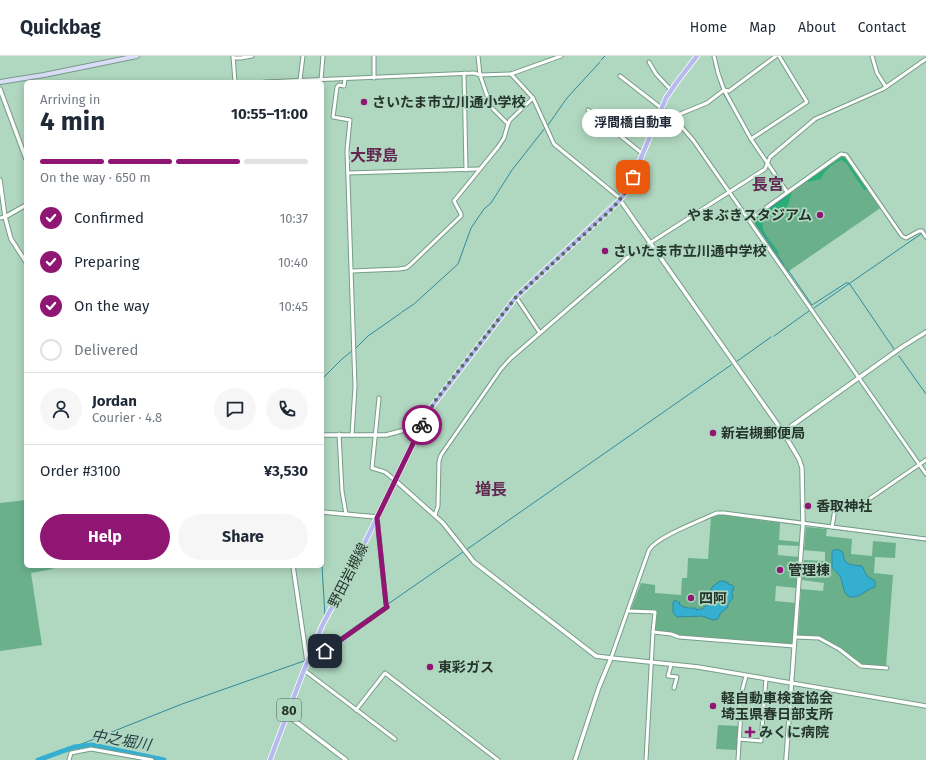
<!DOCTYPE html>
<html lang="en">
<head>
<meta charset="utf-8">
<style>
	:root { --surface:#fff; --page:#f6f6f7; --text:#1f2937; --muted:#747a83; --line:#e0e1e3; --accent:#901674 }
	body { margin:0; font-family:"Fira Sans","Noto Sans JP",sans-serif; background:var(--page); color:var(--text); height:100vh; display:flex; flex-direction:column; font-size:15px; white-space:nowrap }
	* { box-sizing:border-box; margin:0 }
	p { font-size:13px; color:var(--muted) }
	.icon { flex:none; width:22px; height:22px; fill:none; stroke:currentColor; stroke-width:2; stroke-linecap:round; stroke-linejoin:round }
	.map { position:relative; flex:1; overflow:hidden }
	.panel { position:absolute; left:24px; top:24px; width:300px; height:488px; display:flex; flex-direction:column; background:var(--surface); border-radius:6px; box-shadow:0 2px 10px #0003 }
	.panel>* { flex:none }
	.pin { position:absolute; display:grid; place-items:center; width:34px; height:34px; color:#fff; margin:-17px; border-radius:8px; box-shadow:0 2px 6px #0006 }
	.courier { position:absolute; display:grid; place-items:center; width:40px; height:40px; margin:-20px; border:3px solid #901674; border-radius:50%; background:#fff; color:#222; box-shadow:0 1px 5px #0007 }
	.bubble { position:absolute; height:28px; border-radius:14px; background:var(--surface); box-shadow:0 2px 10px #0003; font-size:13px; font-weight:700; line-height:28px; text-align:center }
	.overview em { font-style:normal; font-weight:700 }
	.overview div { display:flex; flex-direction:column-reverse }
	.overview { display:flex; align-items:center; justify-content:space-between; height:68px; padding:0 16px }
	h1 { font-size:26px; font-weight:700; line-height:30px }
	.bar { display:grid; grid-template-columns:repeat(4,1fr); gap:6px 4px; align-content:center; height:48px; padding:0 16px }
	.bar i { height:5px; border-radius:3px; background:var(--line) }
	.bar .on { background:var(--accent) }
	.bar p { grid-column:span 4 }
	.line { display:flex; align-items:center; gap:10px; padding:0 16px; border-top:1px solid var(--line) }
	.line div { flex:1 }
	.round { display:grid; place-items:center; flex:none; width:42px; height:42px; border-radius:21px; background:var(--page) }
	ol { padding:0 16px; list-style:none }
	li { display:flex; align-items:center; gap:12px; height:44px }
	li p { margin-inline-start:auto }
	li .icon { padding:4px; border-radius:50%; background:var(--accent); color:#fff; stroke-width:4 }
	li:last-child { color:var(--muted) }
	li i { width:22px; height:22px; border:2px solid var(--line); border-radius:50% }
	.cta { display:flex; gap:8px; margin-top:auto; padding:8px 16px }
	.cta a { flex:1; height:46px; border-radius:24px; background:var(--accent); color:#fff; font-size:16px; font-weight:700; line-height:46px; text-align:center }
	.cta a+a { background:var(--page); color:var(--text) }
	header { display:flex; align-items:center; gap:24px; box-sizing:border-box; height:56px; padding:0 20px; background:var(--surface); border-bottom:1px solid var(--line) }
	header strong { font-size:19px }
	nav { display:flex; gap:22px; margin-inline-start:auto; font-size:14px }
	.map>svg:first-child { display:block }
</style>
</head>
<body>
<header>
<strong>Quickbag</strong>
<nav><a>Home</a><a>Map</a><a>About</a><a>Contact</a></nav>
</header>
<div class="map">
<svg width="926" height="704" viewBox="0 0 926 704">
	<rect width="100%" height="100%" fill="#b0d7c0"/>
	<!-- green -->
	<g fill="#6ab18b">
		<path d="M841,98L846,99L882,151L786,217L749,164Z"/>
		<path d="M26,444V510H52L53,513L31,517L42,589L0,595V447Z"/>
		<path d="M717,458L780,467L779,484L800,486V490L778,489V499L799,501L797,532L776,530L775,545L796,547L792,588L680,580L671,576L655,575L657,554L631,553L641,527L655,529V537L681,539L682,522H687L688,502L708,503L711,461Z"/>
		<path d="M806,471L827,473L826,480L852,483L851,498L872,500L873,485L896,487L895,502L875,501L874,517L893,519L886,611L861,610L820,582L798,580L801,533L823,535L824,527L802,524L804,504L825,505V496L804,494Z"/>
		<path d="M718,669L739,670L737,694L716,693Z"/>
	</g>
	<!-- forest -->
	<g fill="#27b076">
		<path d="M842,101H845L847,103L868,133L865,134H864L846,107L841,104C834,107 822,116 821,124L820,123L808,126L807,125Z"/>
		<path d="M792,136L786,156L778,153C751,167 765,177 778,195L779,199L777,197L754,164Z"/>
	</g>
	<!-- water -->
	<g fill="#35afcf" stroke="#308a9e">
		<path d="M837,493L843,496C843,509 851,509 862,510L867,520L875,525V531C868,533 863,538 858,540C844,545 844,532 841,523C840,518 834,515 832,511V495Z"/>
		<path d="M720,525H725L726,527L728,526V528L732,529L734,531L732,537L733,542L728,548V551L720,558L718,563L713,564L702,560L677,561L673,557V546L675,544L680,547L679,548C686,553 688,552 696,552V554L702,553L707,549L706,547L712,531Z"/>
	</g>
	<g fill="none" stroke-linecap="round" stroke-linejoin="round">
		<!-- stream -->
		<g stroke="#308a9e" stroke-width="1">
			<path d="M601,4L605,0"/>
			<path d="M714,9L722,34"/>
			<path d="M723,37L742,69"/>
			<path d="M548,69L567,42L600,6"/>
			<path d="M784,209L753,163L785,142L787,139"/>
			<path d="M788,214L812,249L846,227H849L894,293"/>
			<path d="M814,252L921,178"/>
			<path d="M402,256L414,248L458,208L471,172L484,153L491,147L512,114L545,72"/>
			<path d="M774,280L809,255"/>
			<path d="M356,292L368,280L401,257"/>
			<path d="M899,300L926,338"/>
			<path d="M736,306L771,281"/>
			<path d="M322,323L342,303L352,295"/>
			<path d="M750,462L754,463"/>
			<path d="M758,463L801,469"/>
			<path d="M806,469L848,475"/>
			<path d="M852,475L895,481"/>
			<path d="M899,481L926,485"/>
			<path d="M466,494L731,309"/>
			<path d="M322,510L325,560"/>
			<path d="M388,548L463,496"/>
			<path d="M308,597L315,581"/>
			<path d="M311,602L385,550"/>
			<path d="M74,691L182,648L304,605"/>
		</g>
		<!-- river -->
		<path stroke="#35afcf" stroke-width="5" d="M38,704L74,691L92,689L164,704"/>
		<!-- minor casing -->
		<g stroke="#779c87" stroke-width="5">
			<g id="minor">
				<path d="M233,0L235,26"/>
				<path d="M478,0L480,19L511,18L561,0"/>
				<path d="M714,0L718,17L724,34L751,83L787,136"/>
				<path d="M872,0L877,17L886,31"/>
				<path d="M233,2H241L252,0"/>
				<path d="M649,6L656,18L671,34"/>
				<path d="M464,17L466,114"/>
				<path d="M511,18L533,42L554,88L621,143"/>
				<path d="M620,20L673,61L693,84L926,418"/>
				<path d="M374,22V0"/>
				<path d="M345,23L344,30L339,29L337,31L333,61L350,64L347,94L355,331L352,379"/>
				<path d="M300,24L303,0"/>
				<path d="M321,24L323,0"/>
				<path d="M264,26L474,17L480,19L491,51L508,68"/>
				<path d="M588,54L643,98"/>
				<path d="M673,61L707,47L724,34L729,35L776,0"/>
				<path d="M751,83L807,46L779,0"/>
				<path d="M348,117L479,113"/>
				<path d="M0,162L5,161"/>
				<path d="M749,164L841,98L846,99L902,180L906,182L919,175H922L926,181"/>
				<path d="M352,215L399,213L406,212L410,209L461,160V158L454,145L498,91L504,82L508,68L510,64L533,42"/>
				<path d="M516,241L540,277"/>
				<path d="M379,342L372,412L385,416L396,425"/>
				<path d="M339,378L342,435L346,458"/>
				<path d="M435,459L438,450L439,405L441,399L501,313L511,302L628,201L765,113L770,101L815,63L883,33L926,3"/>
				<path d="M832,471L835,453L856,452L926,404"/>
				<path d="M628,555L655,556L653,576L671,578L679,581L794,590"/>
				<path d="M795,581L819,582L839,593L861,610L887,612"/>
				<path d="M611,602L649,494C657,481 697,466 712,459L717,457H724L926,483"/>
				<path d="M308,605L316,601L342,583L387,551L386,548L377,461"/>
				<path d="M671,609L668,620L677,621L674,632"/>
				<path d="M304,614L395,683"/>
				<path d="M356,654L385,617L498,704"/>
				<path d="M739,683L761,685L766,623"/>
				<path d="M69,704L71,697L91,693L152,704"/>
				<path d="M646,704L653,576"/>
				<path d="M738,704L741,655L739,646L746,620"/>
			</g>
		</g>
		<!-- tertiary casing -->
		<g stroke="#779c87" stroke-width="5.5">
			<g id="tertiary">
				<path d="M0,33L26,103"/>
				<path d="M0,124L5,161L11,183L26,206"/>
				<path d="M620,144L783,376L799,403L802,412L803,468L786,704"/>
				<path d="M5,161L26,149"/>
				<path d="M783,376L902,291L926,276"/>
				<path d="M322,379H386L401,375L417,368H423"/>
				<path d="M396,425L443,467L474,506L596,600L611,602L698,611L926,650"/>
				<path d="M322,456L377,461"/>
				<path d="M293,510L307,605"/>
				<path d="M287,659L346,704"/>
				<path d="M575,704L599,631L611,602"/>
			</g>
		</g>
		<!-- secondary casing -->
		<g stroke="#779c87" stroke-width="6">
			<path id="secondary" d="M0,26L44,19L137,0"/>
		</g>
		<!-- primary casing -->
		<g stroke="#fff" stroke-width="6">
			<path id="primary" d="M270,704L304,614L322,570L351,515L430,353L516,241L620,144L628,133L666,42L677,26L697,0"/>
		</g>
		<!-- minor -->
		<use href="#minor" stroke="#fff" stroke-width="3"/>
		<!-- tertiary -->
		<use href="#tertiary" stroke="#fff" stroke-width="3.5"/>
		<!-- secondary -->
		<use href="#secondary" stroke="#dbdcf7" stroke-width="4"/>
		<!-- primary -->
		<use href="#primary" stroke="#b7baef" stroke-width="4.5"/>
	</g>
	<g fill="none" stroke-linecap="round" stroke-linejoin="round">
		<!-- done -->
		<path stroke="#566e60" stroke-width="4" stroke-dasharray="0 7.2" d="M422,369L435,345L516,241L613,152L628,133L633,121"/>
		<!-- route -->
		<path stroke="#901674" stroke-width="5" d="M325,595L387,551L386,548L377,462L422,369"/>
	</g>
	<!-- markers -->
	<g fill="#901674" stroke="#b0d7c0" stroke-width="1.5">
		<circle cx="364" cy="46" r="4"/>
		<circle cx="820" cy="159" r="4"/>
		<circle cx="605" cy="195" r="4"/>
		<circle cx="713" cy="377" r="4"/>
		<circle cx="808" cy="450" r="4"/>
		<circle cx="780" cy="514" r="4"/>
		<circle cx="691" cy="542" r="4"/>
		<circle cx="430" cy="611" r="4"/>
		<circle cx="713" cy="650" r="4"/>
		<path d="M748 670h4v4h4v4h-4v4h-4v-4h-4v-4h4z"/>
	</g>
	<g text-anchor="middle" stroke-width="3.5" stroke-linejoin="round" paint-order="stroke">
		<!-- shield labels -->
		<rect fill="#b0d7c0" stroke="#4f6658" stroke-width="1" x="277" y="643" width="24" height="22" rx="3"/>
		<g font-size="13" font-weight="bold" fill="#25352c">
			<text x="289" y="659">80</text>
		</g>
		<!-- poi labels -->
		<g font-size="14" font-weight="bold" fill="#25352c" stroke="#b0d7c0" text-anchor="start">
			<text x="372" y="51">さいたま市立川通小学校</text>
			<text x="812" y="164" text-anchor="end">やまぶきスタジアム</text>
			<text x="613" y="200">さいたま市立川通中学校</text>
			<text x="721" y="382">新岩槻郵便局</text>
			<text x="816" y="455">香取神社</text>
			<text x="788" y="519">管理棟</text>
			<text x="699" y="547">四阿</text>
			<text x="438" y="616">東彩ガス</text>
			<text x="721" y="647">軽自動車検査協会<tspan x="721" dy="16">埼玉県春日部支所</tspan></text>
			<text x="759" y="681">みくに病院</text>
		</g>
		<!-- street labels -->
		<g font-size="14" fill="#25352c" stroke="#b0d7c0">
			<text transform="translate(348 519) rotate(-63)" y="5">野田岩槻線</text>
		</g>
		<!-- water labels -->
		<g font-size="15" font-style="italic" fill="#1f3941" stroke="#b0d7c0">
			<text transform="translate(121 684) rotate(10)" y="5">中之堀川</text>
		</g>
		<!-- quarter labels -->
		<g font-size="16" font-weight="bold" fill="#632953" stroke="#b0d7c0">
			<text x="374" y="105">大野島</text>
			<text x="768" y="134">長宮</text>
			<text x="491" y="439">増長</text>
		</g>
	</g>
</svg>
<div class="pin" style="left:633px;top:121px;background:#ea580c"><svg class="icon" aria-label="bag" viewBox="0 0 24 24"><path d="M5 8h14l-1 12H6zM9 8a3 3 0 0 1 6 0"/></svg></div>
<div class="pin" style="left:325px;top:595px;background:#1f2937"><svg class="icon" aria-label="home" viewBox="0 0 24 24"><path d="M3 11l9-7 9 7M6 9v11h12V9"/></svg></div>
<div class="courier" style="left:422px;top:369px"><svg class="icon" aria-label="bike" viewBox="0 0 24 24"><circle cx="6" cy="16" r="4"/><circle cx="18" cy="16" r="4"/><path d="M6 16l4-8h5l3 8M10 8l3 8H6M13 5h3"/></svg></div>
<div class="bubble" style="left:582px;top:53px;width:102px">浮間橋自動車</div>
<section class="panel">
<div class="overview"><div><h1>4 min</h1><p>Arriving in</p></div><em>10:55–11:00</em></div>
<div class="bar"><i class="on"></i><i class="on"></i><i class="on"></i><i></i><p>On the way · 650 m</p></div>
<ol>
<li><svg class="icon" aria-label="check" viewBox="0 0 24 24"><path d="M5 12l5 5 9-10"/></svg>Confirmed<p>10:37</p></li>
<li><svg class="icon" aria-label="check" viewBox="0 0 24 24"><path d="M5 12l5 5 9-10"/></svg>Preparing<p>10:40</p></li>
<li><svg class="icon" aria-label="check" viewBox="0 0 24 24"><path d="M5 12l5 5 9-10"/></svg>On the way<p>10:45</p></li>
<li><i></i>Delivered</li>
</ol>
<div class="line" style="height:72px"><a class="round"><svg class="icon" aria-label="person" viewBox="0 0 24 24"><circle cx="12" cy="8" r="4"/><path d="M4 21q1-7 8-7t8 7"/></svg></a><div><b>Jordan</b><p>Courier · 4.8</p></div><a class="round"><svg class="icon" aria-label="chat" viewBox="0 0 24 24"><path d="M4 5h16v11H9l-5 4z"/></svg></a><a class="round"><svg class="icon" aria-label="phone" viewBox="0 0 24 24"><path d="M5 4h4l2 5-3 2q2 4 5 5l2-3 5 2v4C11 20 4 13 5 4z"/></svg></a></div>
<div class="line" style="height:52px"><div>Order #3100</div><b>¥3,530</b></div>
<div class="cta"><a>Help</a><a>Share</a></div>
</section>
</div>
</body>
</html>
